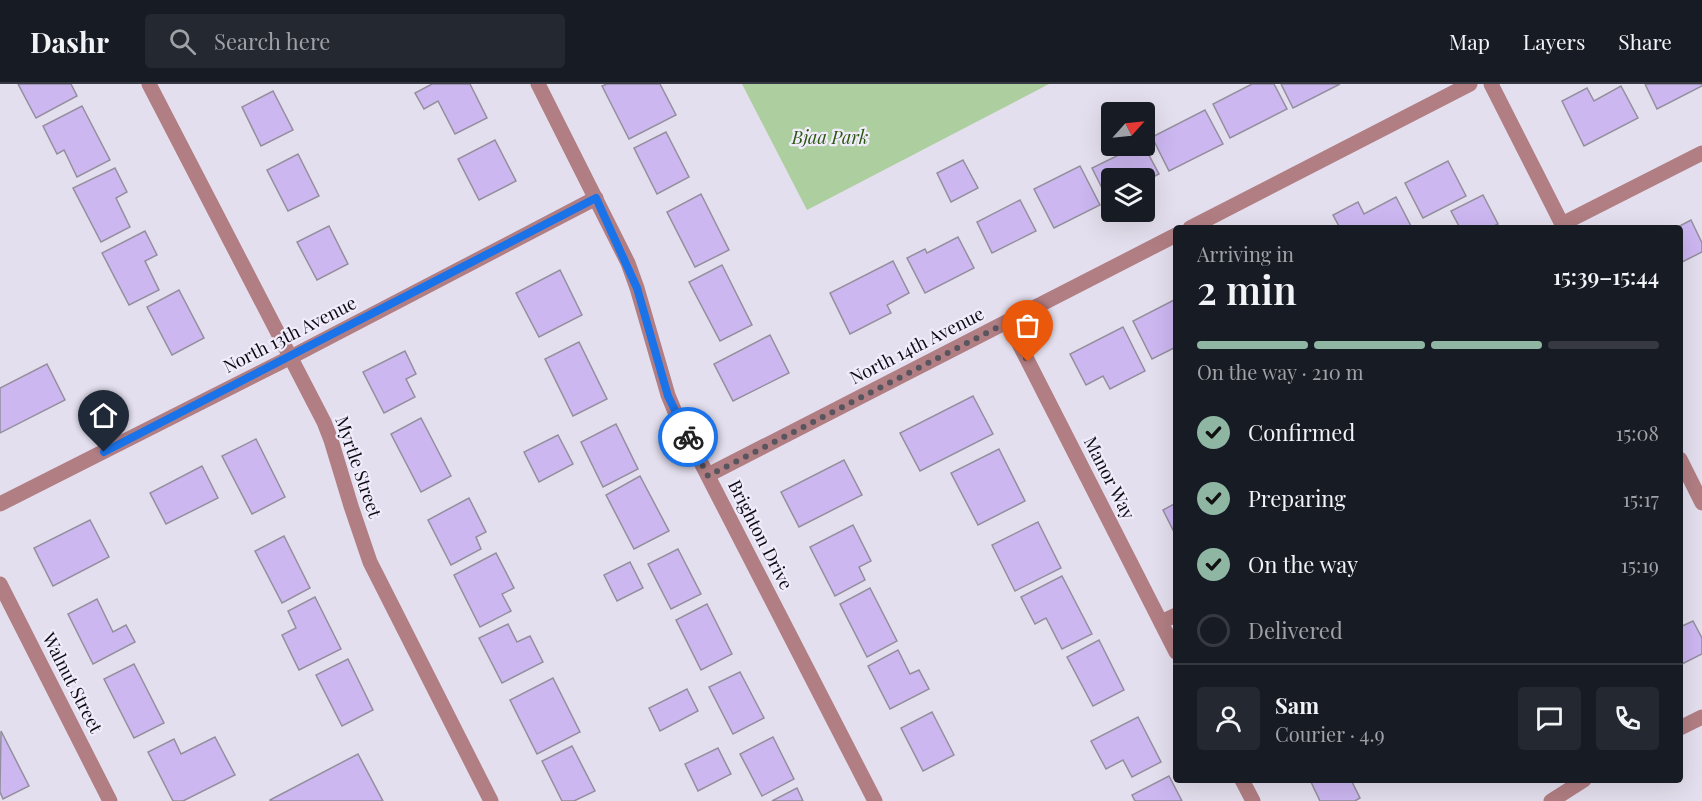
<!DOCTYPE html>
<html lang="en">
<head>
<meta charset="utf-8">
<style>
	:root { --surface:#171b24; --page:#242831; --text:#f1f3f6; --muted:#9ea1a6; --line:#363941; --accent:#8eb6a3 }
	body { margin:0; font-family:"Playfair Display",serif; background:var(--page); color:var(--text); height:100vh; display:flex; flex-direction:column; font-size:22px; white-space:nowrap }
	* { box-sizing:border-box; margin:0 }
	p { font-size:20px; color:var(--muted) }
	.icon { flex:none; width:33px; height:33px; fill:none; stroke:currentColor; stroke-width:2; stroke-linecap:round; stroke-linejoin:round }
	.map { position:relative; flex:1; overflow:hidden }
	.drawer { position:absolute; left:1173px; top:141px; width:510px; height:558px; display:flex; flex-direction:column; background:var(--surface); border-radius:6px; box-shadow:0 6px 24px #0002 }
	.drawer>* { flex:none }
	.needle { width:39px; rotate:63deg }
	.fabs { position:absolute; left:1101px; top:18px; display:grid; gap:12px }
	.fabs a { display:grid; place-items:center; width:54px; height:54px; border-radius:6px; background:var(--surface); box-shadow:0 6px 24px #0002; font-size:30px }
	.pin { position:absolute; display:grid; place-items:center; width:51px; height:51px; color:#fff; margin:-62px -26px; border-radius:50% 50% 50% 0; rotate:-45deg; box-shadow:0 0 6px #0007 }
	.pin .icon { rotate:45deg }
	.courier { position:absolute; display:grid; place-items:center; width:60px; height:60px; margin:-30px; border:4px solid #1a73e8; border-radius:50%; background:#fff; color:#222; box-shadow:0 2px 8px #0007 }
	.head em { font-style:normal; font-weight:600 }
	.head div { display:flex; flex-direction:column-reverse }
	.head { display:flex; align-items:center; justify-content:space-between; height:102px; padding:0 24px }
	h1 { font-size:39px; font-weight:600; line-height:45px }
	.bar { display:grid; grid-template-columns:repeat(4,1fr); gap:9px 6px; align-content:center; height:72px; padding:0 24px }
	.bar i { height:8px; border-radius:4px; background:var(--line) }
	.bar .current { background:var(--accent) }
	.bar p { grid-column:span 4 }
	.line { display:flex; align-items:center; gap:15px; padding:0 24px; border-top:2px solid var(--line) }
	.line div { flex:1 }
	.round { display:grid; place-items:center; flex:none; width:63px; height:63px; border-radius:6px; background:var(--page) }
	ol { padding:0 24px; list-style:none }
	li { display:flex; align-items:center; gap:18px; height:66px }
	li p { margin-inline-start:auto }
	li .icon { padding:6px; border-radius:50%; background:var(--accent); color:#111; stroke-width:4 }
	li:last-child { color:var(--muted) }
	li i { width:33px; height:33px; border:3px solid var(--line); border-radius:50% }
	header { display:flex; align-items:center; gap:36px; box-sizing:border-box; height:84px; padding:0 30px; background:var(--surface); border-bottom:2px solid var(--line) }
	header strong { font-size:28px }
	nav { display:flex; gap:33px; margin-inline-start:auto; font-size:21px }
	.search { width:420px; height:54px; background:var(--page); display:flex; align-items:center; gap:15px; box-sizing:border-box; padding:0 21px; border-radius:6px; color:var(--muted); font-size:22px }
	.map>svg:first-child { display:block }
</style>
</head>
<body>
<header>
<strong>Dashr</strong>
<div class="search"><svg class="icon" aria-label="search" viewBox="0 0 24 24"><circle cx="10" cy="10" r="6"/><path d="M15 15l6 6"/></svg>Search here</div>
<nav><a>Map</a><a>Layers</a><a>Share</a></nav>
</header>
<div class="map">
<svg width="1702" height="717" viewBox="0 0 1702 717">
	<rect width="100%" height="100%" fill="#e4dfee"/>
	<!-- green -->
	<path fill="#adce9e" d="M742,0H1049L807,126Z"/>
	<!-- building -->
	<g fill="#ccb7f1" stroke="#948f9d" stroke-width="1.5">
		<path d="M18,0H71L77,12L36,34Z"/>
		<path d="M432,0H470L487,34L455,50L438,17L424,25L415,9Z"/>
		<path d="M607,0H660L676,31L629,55L602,2Z"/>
		<path d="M1252,0H1274L1287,25L1230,54L1213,20Z"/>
		<path d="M1281,0H1340L1293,24Z"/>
		<path d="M1645,0H1702V2L1657,25Z"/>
		<path d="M1621,2L1638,34L1584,62L1562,17L1587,4L1594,17Z"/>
		<path d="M273,7L293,46L261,62L242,23Z"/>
		<path d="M82,22L110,76L77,93L64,66L57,70L43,42Z"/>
		<path d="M1205,26L1223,60L1169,87L1152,53Z"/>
		<path d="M666,48L689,93L657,110L634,64Z"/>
		<path d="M495,56L516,97L479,116L458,75Z"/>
		<path d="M1137,62H1144L1159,90L1144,98V94H1112V115L1108,116L1092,84Z"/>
		<path d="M298,70L319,112L288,127L267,86Z"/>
		<path d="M963,76L978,104L951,118L937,89Z"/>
		<path d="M1448,77L1466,112L1423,134L1405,99Z"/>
		<path d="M1080,82L1100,121L1054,144L1034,105Z"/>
		<path d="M115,84L127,108L116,114L130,143L101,158L73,104Z"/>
		<path d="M701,110L729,166L695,183L667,128Z"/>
		<path d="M1483,111L1498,140L1490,144H1460L1451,127Z"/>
		<path d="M1396,113L1412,144H1340L1333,131L1358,118L1364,130Z"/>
		<path d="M1020,116L1036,147L992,169L977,138Z"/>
		<path d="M1691,136L1702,159V168L1680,179V144H1676Z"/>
		<path d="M329,142L348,180L317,196L297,158Z"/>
		<path d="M145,147L157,171L145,177L159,206L129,221L102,169Z"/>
		<path d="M958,153L974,184L925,209L907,174L925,165L927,169Z"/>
		<path d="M893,177L909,209L887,221L891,229L850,250L830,209Z"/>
		<path d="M722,181L752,241L720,257L689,198Z"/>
		<path d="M560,186L582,231L539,253L516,209Z"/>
		<path d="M179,206L204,254L172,271L147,223Z"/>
		<path d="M1176,215V263L1152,275L1133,237Z"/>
		<path d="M1123,243L1145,287L1110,305L1103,292L1086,301L1070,270Z"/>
		<path d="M770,251L789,289L733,317L714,280Z"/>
		<path d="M579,258L607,315L573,332L545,275Z"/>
		<path d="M405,267L416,290L406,295L415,313L384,329L363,288Z"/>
		<path d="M47,280L65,316L0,349V304Z"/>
		<path d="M973,312L993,350L920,387L900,349Z"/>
		<path d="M421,334L451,392L421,408L391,350Z"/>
		<path d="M616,340L638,385L603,403L581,358Z"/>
		<path d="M558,351L573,380L539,398L524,368Z"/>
		<path d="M256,355L285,413L252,430L222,372Z"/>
		<path d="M999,365L1025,417L978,441L951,389Z"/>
		<path d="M844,376L862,411L799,443L781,408Z"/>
		<path d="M202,382L218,414L166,440L150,409Z"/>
		<path d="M640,392L669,447L634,465L606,411Z"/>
		<path d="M469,414L486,448L476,453L481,465L451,481L428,436Z"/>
		<path d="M1176,419V452L1163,426Z"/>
		<path d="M90,436L109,473L53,502L34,464Z"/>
		<path d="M1038,438L1061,484L1015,507L992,461Z"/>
		<path d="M853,441L871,477L859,483L865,496L835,512L810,463Z"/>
		<path d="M284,452L310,504L282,519L255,467Z"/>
		<path d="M678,465L701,510L671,525L648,480Z"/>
		<path d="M496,469L514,504L502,510L511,527L480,543L454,491Z"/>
		<path d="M630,478L643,504L617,517L604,491Z"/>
		<path d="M1062,492L1092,550L1062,565L1046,534L1035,540L1021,513Z"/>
		<path d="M870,504L897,557L867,573L840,520Z"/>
		<path d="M315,513L341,565L299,586L282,551L296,544L288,527Z"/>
		<path d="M97,515L113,548L126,541L135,558L93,580L68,530Z"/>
		<path d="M707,520L732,570L701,586L676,536Z"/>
		<path d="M1693,537L1702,554V570L1680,581V543Z"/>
		<path d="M508,540L517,558L530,552L543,578L502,599L479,554Z"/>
		<path d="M1099,556L1124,606L1093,622L1067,573Z"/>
		<path d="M898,566L910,590L919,586L929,605L890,625L868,582Z"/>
		<path d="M348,575L373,626L342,642L316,591Z"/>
		<path d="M134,580L164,639L134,654L104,595Z"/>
		<path d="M740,588L764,634L733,650L709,603Z"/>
		<path d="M553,594L580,648L537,670L510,616Z"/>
		<path d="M687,605L698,627L660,647L649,624Z"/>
		<path d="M932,628L954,671L923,687L901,644Z"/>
		<path d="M1138,633L1161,678L1132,693L1123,676L1106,685L1091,657Z"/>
		<path d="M1,647L29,702L3,715L0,708Z"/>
		<path d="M215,653L235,691L183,717H173L148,668L174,655L181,670Z"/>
		<path d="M773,653L794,695L762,712L740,670Z"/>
		<path d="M572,662L595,707L574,717H562L542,677Z"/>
		<path d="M718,664L731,690L698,707L685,680Z"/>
		<path d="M358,670L383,717H270V716Z"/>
		<path d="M1169,692L1182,717H1135L1132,711Z"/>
		<path d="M1310,696H1351L1360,714L1355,717H1320Z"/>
		<path d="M797,704L803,717H772Z"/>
	</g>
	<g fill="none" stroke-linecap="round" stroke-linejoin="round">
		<!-- minor -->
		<g stroke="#b17e83" stroke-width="15">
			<path d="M149,0L324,338L331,356L351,422L370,478L491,717"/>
			<path d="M538,0L628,179L637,204L668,311L675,328L875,717"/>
			<path d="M1562,140L1702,69"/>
			<path d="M1190,144L1470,0"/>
			<path d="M1008,238L1176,568"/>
			<path d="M708,391L1176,151"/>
			<path d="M0,420L291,273L596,114"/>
			<path d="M0,500L110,717"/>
			<path d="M1161,538L1176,531"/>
			<path d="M1680,644L1702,633"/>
			<path d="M1242,696L1253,717"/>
			<path d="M1551,717L1584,696"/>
		</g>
		<!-- tertiary -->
		<g stroke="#b17e83" stroke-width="15">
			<path d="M1491,0L1564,144"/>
			<path d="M1680,375L1702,419"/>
		</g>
	</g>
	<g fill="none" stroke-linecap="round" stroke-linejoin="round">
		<!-- done -->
		<path stroke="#58555e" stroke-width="6" stroke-dasharray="0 10.8" d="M688,353L708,392L1008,238L1028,278"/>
		<!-- route -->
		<path stroke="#1a73e8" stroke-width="8" d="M104,368L596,114L637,204L668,312L688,353"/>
	</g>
	<g text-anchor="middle" stroke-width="4.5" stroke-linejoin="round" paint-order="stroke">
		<!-- park labels -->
		<g font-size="18" font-style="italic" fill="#2b570e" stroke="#f1ecfc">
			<text x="830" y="60">Bjaa Park</text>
		</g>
		<!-- street labels -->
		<g font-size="18" fill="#0d0b10" stroke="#f1ecfc">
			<text transform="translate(290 251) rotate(-27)" y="6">North 13th Avenue</text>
			<text transform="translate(917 262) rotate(-27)" y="6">North 14th Avenue</text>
			<text transform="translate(358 383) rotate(71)" y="6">Myrtle Street</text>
			<text transform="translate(1109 394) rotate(63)" y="6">Manor Way</text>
			<text transform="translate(760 451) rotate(63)" y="6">Brighton Drive</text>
			<text transform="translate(72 599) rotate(63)" y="6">Walnut Street</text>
		</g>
	</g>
</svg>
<div class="fabs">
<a><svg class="needle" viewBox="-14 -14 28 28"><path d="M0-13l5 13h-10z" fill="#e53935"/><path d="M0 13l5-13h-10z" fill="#9ea1a6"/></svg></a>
<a><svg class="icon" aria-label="layers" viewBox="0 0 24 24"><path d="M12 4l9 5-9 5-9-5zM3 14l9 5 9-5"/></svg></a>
</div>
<div class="pin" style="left:1028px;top:278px;background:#ea580c"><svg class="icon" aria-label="bag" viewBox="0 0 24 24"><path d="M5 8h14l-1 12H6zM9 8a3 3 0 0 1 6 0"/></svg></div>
<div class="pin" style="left:104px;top:368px;background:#1f2937"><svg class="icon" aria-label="home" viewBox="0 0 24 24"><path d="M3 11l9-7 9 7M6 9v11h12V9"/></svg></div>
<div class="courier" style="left:688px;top:353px"><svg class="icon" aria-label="bike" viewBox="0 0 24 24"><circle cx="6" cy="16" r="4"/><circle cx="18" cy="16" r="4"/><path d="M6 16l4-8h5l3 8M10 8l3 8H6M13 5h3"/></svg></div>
<section class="drawer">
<div class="head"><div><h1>2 min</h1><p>Arriving in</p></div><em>15:39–15:44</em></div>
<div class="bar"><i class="current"></i><i class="current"></i><i class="current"></i><i></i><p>On the way · 210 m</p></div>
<ol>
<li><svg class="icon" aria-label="check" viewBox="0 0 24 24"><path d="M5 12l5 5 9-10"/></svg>Confirmed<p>15:08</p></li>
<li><svg class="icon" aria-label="check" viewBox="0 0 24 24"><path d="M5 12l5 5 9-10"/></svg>Preparing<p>15:17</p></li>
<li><svg class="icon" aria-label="check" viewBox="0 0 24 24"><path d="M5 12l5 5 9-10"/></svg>On the way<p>15:19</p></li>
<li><i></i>Delivered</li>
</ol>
<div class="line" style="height:108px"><a class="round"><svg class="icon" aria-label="person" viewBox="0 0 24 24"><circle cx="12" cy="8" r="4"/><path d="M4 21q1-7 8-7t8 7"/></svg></a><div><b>Sam</b><p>Courier · 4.9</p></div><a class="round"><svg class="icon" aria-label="chat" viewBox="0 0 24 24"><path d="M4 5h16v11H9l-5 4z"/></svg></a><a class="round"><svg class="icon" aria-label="phone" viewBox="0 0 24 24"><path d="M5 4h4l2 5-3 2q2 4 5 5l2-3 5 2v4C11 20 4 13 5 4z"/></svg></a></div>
</section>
</div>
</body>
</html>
